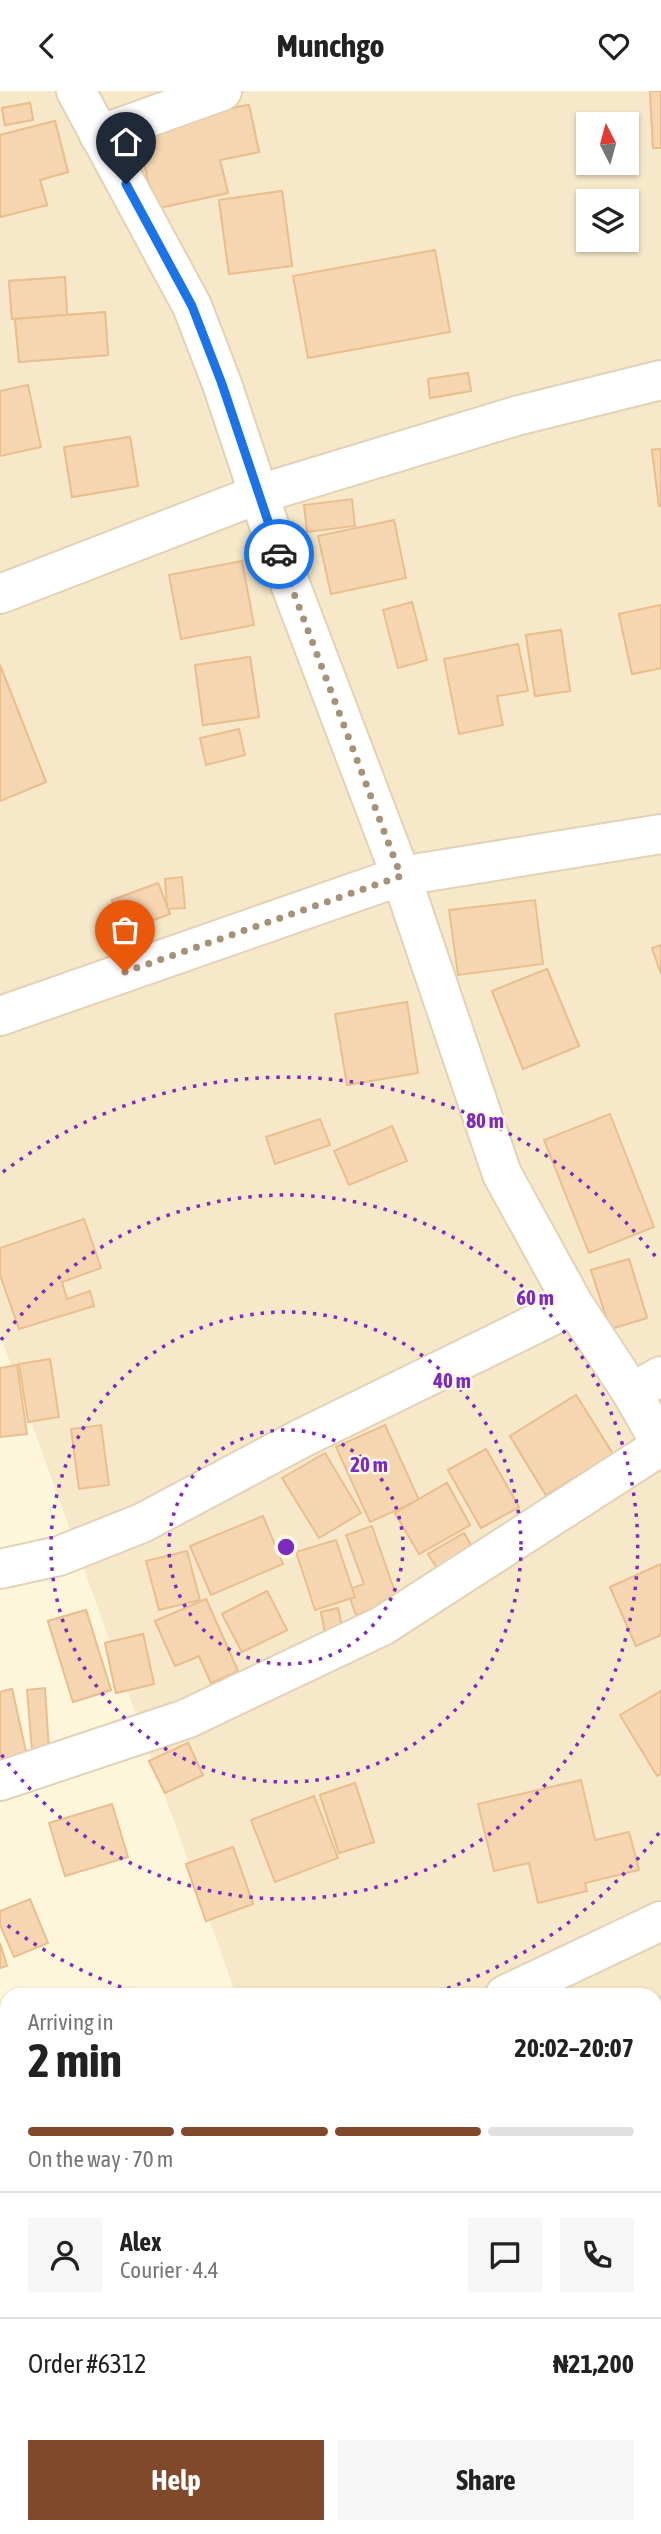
<!DOCTYPE html>
<html lang="en">
<head>
<meta charset="utf-8">
<style>
	:root { --surface:#fff; --page:#f6f6f6; --text:#222; --muted:#767676; --line:#e0e0e0; --accent:#804a2a }
	body { margin:0; font-family:"Asap Condensed",sans-serif; background:var(--page); color:var(--text); height:100vh; display:flex; flex-direction:column; font-size:26px; white-space:nowrap }
	* { box-sizing:border-box; margin:0 }
	p { font-size:23px; color:var(--muted) }
	.icon { flex:none; width:38px; height:38px; fill:none; stroke:currentColor; stroke-width:2; stroke-linecap:round; stroke-linejoin:round }
	.map { position:relative; flex:1; overflow:hidden }
	.panel { position:absolute; left:0px; top:1897px; width:662px; height:546px; display:flex; flex-direction:column; background:var(--surface); border-radius:21px 21px 0 0; box-shadow:0 2px 5px #0004 }
	.panel>* { flex:none }
	.needle { width:46px; rotate:354deg }
	.fabs { position:absolute; left:576px; top:21px; display:grid; gap:14px }
	.fabs a { display:grid; place-items:center; width:63px; height:63px; border-radius:0px; background:var(--surface); box-shadow:0 2px 5px #0004; font-size:35px }
	.pin { position:absolute; display:grid; place-items:center; width:60px; height:60px; color:#fff; margin:-72px -30px; border-radius:50% 50% 50% 0; rotate:-45deg; box-shadow:0 0 7px #0007 }
	.pin .icon { rotate:45deg }
	.courier { position:absolute; display:grid; place-items:center; width:70px; height:70px; margin:-35px; border:5px solid #1a73e8; border-radius:50%; background:#fff; color:#222; box-shadow:0 2px 9px #0007 }
	.head em { font-style:normal; font-weight:700 }
	.head div { display:flex; flex-direction:column-reverse }
	.head { display:flex; align-items:center; justify-content:space-between; height:119px; padding:0 28px }
	h1 { font-size:46px; font-weight:700; line-height:52px }
	.bar { display:grid; grid-template-columns:repeat(4,1fr); gap:10px 7px; align-content:center; height:84px; padding:0 28px }
	.bar i { height:9px; border-radius:5px; background:var(--line) }
	.bar .active { background:var(--accent) }
	.bar p { grid-column:span 4 }
	.line { display:flex; align-items:center; gap:18px; padding:0 28px; border-top:2px solid var(--line) }
	.line div { flex:1 }
	.round { display:grid; place-items:center; flex:none; width:74px; height:74px; border-radius:0px; background:var(--page) }
	.primary-button { display:flex; gap:14px; margin-top:auto; padding:14px 28px }
	.primary-button a { flex:1; height:80px; border-radius:0px; background:var(--accent); color:#fff; font-size:28px; font-weight:700; line-height:80px; text-align:center }
	.primary-button a+a { background:var(--page); color:var(--text) }
	header { display:flex; justify-content:space-between; align-items:center; height:91px; padding:0 28px; background:var(--surface); font-size:32px; font-weight:700 }
	.map>svg:first-child { display:block }
</style>
</head>
<body>
<header><svg class="icon" aria-label="back" viewBox="0 0 24 24"><path d="M15 5l-7 7 7 7"/></svg>Munchgo<svg class="icon" aria-label="heart" viewBox="0 0 24 24"><path d="M12 20l-8-8c-3-5 5-10 8-4 3-6 11-1 8 4z"/></svg></header>
<div class="map">
<svg width="661" height="2443" viewBox="0 0 661 2443">
	<rect width="100%" height="100%" fill="#fef6db"/>
	<!-- residential -->
	<path fill="#f6e8c9" fill-rule="evenodd" d="M0,0H661V2443H404L425,2436H654V1904H236L0,1243ZM588,33H626V72H588ZM588,110H626V149H588Z"/>
	<!-- building -->
	<g fill="#f6d6b1" stroke="#eabf90" stroke-width="2">
		<path d="M650,0H661V57H653Z"/>
		<path d="M650,0H661V57H653Z"/>
		<path d="M30,12L33,29L5,34L2,17Z"/>
		<path d="M30,12L33,29L5,34L2,17Z"/>
		<path d="M249,14L259,61L220,69L228,102L154,118L136,34Z"/>
		<path d="M249,14L259,61L220,69L228,102L154,118L136,34Z"/>
		<path d="M55,30L68,81L40,89L47,114L0,126V44Z"/>
		<path d="M55,30L68,81L40,89L47,114L0,126V44Z"/>
		<path d="M282,100L292,175L229,183L219,109Z"/>
		<path d="M282,100L292,175L229,183L219,109Z"/>
		<path d="M435,159L450,241L308,267L293,185Z"/>
		<path d="M65,186L67,224L12,228L9,190Z"/>
		<path d="M65,186L67,224L12,228L9,190Z"/>
		<path d="M105,221L108,264L19,271L15,228Z"/>
		<path d="M105,221L108,264L19,271L15,228Z"/>
		<path d="M468,282L471,300L430,307L428,288Z"/>
		<path d="M468,282L471,300L430,307L428,288Z"/>
		<path d="M28,294L41,356L0,365V300Z"/>
		<path d="M130,346L138,395L72,406L64,356Z"/>
		<path d="M130,346L138,395L72,406L64,356Z"/>
		<path d="M661,358V415H659L652,359Z"/>
		<path d="M661,358V415H659L652,359Z"/>
		<path d="M352,408L355,435L307,441L304,414Z"/>
		<path d="M394,429L406,487L331,503L318,445Z"/>
		<path d="M242,470L254,534L181,548L169,484Z"/>
		<path d="M412,511L427,569L398,577L383,519Z"/>
		<path d="M661,514V577L632,583L619,523Z"/>
		<path d="M661,514V577L632,583L619,523Z"/>
		<path d="M561,539L570,600L535,605L526,544Z"/>
		<path d="M561,539L570,600L535,605L526,544Z"/>
		<path d="M518,553L528,600L497,605L503,634L459,643L444,568Z"/>
		<path d="M250,566L259,626L203,634L195,574Z"/>
		<path d="M250,566L259,626L203,634L195,574Z"/>
		<path d="M0,574L46,691L0,710Z"/>
		<path d="M0,574L46,691L0,710Z"/>
		<path d="M239,638L245,664L206,674L200,647Z"/>
		<path d="M182,786L185,817L167,818L165,788Z"/>
		<path d="M158,792L170,823L124,840L112,809Z"/>
		<path d="M158,792L170,823L124,840L112,809Z"/>
		<path d="M535,809L543,873L458,884L449,819Z"/>
		<path d="M661,854V883L652,857Z"/>
		<path d="M547,878L579,955L523,978L492,900Z"/>
		<path d="M547,878L579,955L523,978L492,900Z"/>
		<path d="M407,911L418,982L347,994L335,923Z"/>
		<path d="M610,1023L654,1136L589,1162L544,1049Z"/>
		<path d="M320,1028L330,1054L275,1073L266,1046Z"/>
		<path d="M392,1035L407,1070L349,1094L334,1060Z"/>
		<path d="M84,1128L101,1177L62,1191L67,1208L90,1200L94,1215L19,1238L0,1184V1157Z"/>
		<path d="M629,1168L647,1227L610,1238L591,1179Z"/>
		<path d="M629,1168L647,1227L610,1238L591,1179Z"/>
		<path d="M50,1268L59,1326L28,1331L19,1273Z"/>
		<path d="M17,1274L27,1343L0,1346V1277Z"/>
		<path d="M576,1304L613,1363L546,1404L510,1345Z"/>
		<path d="M576,1304L613,1363L546,1404L510,1345Z"/>
		<path d="M101,1334L109,1394L79,1398L71,1338Z"/>
		<path d="M385,1334L419,1409L370,1431L336,1356Z"/>
		<path d="M486,1358L519,1416L481,1437L448,1379Z"/>
		<path d="M486,1358L519,1416L481,1437L448,1379Z"/>
		<path d="M325,1362L361,1422L319,1447L282,1387Z"/>
		<path d="M447,1392L470,1434L419,1463L395,1422Z"/>
		<path d="M447,1392L470,1434L419,1463L395,1422Z"/>
		<path d="M263,1425L283,1473L211,1504L190,1455Z"/>
		<path d="M372,1435L398,1510L356,1524L347,1499L364,1493L346,1444Z"/>
		<path d="M464,1442L474,1459L439,1480L428,1463Z"/>
		<path d="M464,1442L474,1459L439,1480L428,1463Z"/>
		<path d="M336,1449L355,1506L315,1519L296,1461Z"/>
		<path d="M187,1460L200,1509L159,1519L146,1470Z"/>
		<path d="M661,1473V1544L636,1555L610,1496Z"/>
		<path d="M661,1473V1544L636,1555L610,1496Z"/>
		<path d="M267,1500L287,1539L242,1561L222,1523Z"/>
		<path d="M267,1500L287,1539L242,1561L222,1523Z"/>
		<path d="M206,1508L238,1580L211,1592L199,1565L175,1575L155,1530Z"/>
		<path d="M206,1508L238,1580L211,1592L199,1565L175,1575L155,1530Z"/>
		<path d="M338,1517L343,1542L326,1546L321,1521Z"/>
		<path d="M338,1517L343,1542L326,1546L321,1521Z"/>
		<path d="M86,1519L111,1599L73,1611L48,1530Z"/>
		<path d="M86,1519L111,1599L73,1611L48,1530Z"/>
		<path d="M143,1543L154,1593L116,1602L105,1552Z"/>
		<path d="M143,1543L154,1593L116,1602L105,1552Z"/>
		<path d="M45,1597L49,1659L32,1660L27,1599Z"/>
		<path d="M12,1598L30,1679L0,1686V1601Z"/>
		<path d="M12,1598L30,1679L0,1686V1601Z"/>
		<path d="M661,1600V1683L657,1685L620,1624Z"/>
		<path d="M188,1652L203,1684L165,1702L149,1670Z"/>
		<path d="M188,1652L203,1684L165,1702L149,1670Z"/>
		<path d="M581,1689L595,1749L629,1741L639,1779L585,1792L587,1800L538,1812L529,1772L494,1780L478,1713Z"/>
		<path d="M355,1692L374,1751L339,1762L320,1704Z"/>
		<path d="M355,1692L374,1751L339,1762L320,1704Z"/>
		<path d="M314,1705L338,1767L275,1791L251,1729Z"/>
		<path d="M112,1713L128,1766L65,1785L49,1732Z"/>
		<path d="M233,1756L253,1813L206,1830L186,1773Z"/>
		<path d="M233,1756L253,1813L206,1830L186,1773Z"/>
		<path d="M30,1808L48,1852L14,1866L0,1834V1820Z"/>
		<path d="M0,1852L7,1875L0,1877Z"/>
		<path d="M661,2380V2443L654,2422V2382Z"/>
		<path d="M661,2380V2443L654,2422V2382Z"/>
		<path d="M53,2436H124L125,2443H54Z"/>
		<path d="M53,2436H124L125,2443H54Z"/>
		<path d="M127,2436H171L173,2443H129Z"/>
		<path d="M127,2436H171L173,2443H129Z"/>
		<path d="M440,2436L442,2443H416L437,2436Z"/>
	</g>
	<g fill="none" stroke-linecap="round" stroke-linejoin="round">
		<!-- minor casing -->
		<g stroke="#e2d2b7" stroke-width="42">
			<g id="minor">
				<path d="M76,0L192,215L222,293L278,461L401,785L502,1083L574,1214L632,1302L661,1353"/>
				<path d="M99,44L222,0"/>
				<path d="M0,503L259,403L516,325L661,289"/>
				<path d="M0,925L401,785L661,743"/>
				<path d="M632,1302L661,1285"/>
				<path d="M0,1478L59,1465L142,1432L302,1347L574,1214"/>
				<path d="M0,1690L186,1628L382,1535L661,1355"/>
				<path d="M505,1904L661,1830"/>
				<path d="M654,2331L661,2329"/>
				<path d="M0,2349L7,2347"/>
			</g>
		</g>
		<!-- minor -->
		<use href="#minor" stroke="#fff" stroke-width="38"/>
	</g>
	<g fill="none" stroke-linecap="round" stroke-linejoin="round">
		<!-- done -->
		<path stroke="#a59278" stroke-width="7" stroke-dasharray="0 12.6" d="M125,881L401,785L279,463"/>
		<!-- route -->
		<path stroke="#1a73e8" stroke-width="9" d="M126,93L192,215L222,293L279,463"/>
	</g>
	<!-- distance rings -->
	<g fill="none" stroke="#7b2cbf" stroke-width="3.5" stroke-dasharray="3.5 7">
		<circle cx="286" cy="1456" r="117"/>
		<circle cx="286" cy="1456" r="235"/>
		<path d="M1 1249A352 352 0 1 1 1 1663"/>
		<path d="M659 1742A470 470 0 0 1 431 1903M141 1903A470 470 0 0 1 3 1831M3 1081A470 470 0 0 1 659 1170"/>
	</g>
	<circle cx="286" cy="1456" r="10" fill="#7b2cbf" stroke="#fff8e4" stroke-width="3.5"/>
	<g font-size="21" text-anchor="middle" font-weight="bold" fill="#7b2cbf" stroke="#fff8e4" stroke-width="5" stroke-linejoin="round" paint-order="stroke">
		<text x="485" y="1037">80 m</text>
		<text x="535" y="1214">60 m</text>
		<text x="452" y="1297">40 m</text>
		<text x="369" y="1381">20 m</text>
	</g>
</svg>
<div class="fabs">
<a><svg class="needle" viewBox="-14 -14 28 28"><path d="M0-13l5 13h-10z" fill="#e53935"/><path d="M0 13l5-13h-10z" fill="#767676"/></svg></a>
<a><svg class="icon" aria-label="layers" viewBox="0 0 24 24"><path d="M12 4l9 5-9 5-9-5zM3 14l9 5 9-5"/></svg></a>
</div>
<div class="pin" style="left:125px;top:881px;background:#ea580c"><svg class="icon" aria-label="bag" viewBox="0 0 24 24"><path d="M5 8h14l-1 12H6zM9 8a3 3 0 0 1 6 0"/></svg></div>
<div class="pin" style="left:126px;top:93px;background:#1f2937"><svg class="icon" aria-label="home" viewBox="0 0 24 24"><path d="M3 11l9-7 9 7M6 9v11h12V9"/></svg></div>
<div class="courier" style="left:279px;top:463px"><svg class="icon" aria-label="car" viewBox="0 0 24 24"><path d="M5 17H2v-5l4-1 3-4h7l3 4 3 1v5h-3M9 17h6M6 11h13"/><circle cx="7" cy="17" r="2"/><circle cx="17" cy="17" r="2"/></svg></div>
<section class="panel">
<div class="head"><div><h1>2 min</h1><p>Arriving in</p></div><em>20:02–20:07</em></div>
<div class="bar"><i class="active"></i><i class="active"></i><i class="active"></i><i></i><p>On the way · 70 m</p></div>
<div class="line" style="height:126px"><a class="round"><svg class="icon" aria-label="person" viewBox="0 0 24 24"><circle cx="12" cy="8" r="4"/><path d="M4 21q1-7 8-7t8 7"/></svg></a><div><b>Alex</b><p>Courier · 4.4</p></div><a class="round"><svg class="icon" aria-label="chat" viewBox="0 0 24 24"><path d="M4 5h16v11H9l-5 4z"/></svg></a><a class="round"><svg class="icon" aria-label="phone" viewBox="0 0 24 24"><path d="M5 4h4l2 5-3 2q2 4 5 5l2-3 5 2v4C11 20 4 13 5 4z"/></svg></a></div>
<div class="line" style="height:91px"><div>Order #6312</div><b>₦21,200</b></div>
<div class="primary-button"><a>Help</a><a>Share</a></div>
</section>
</div>
</body>
</html>
